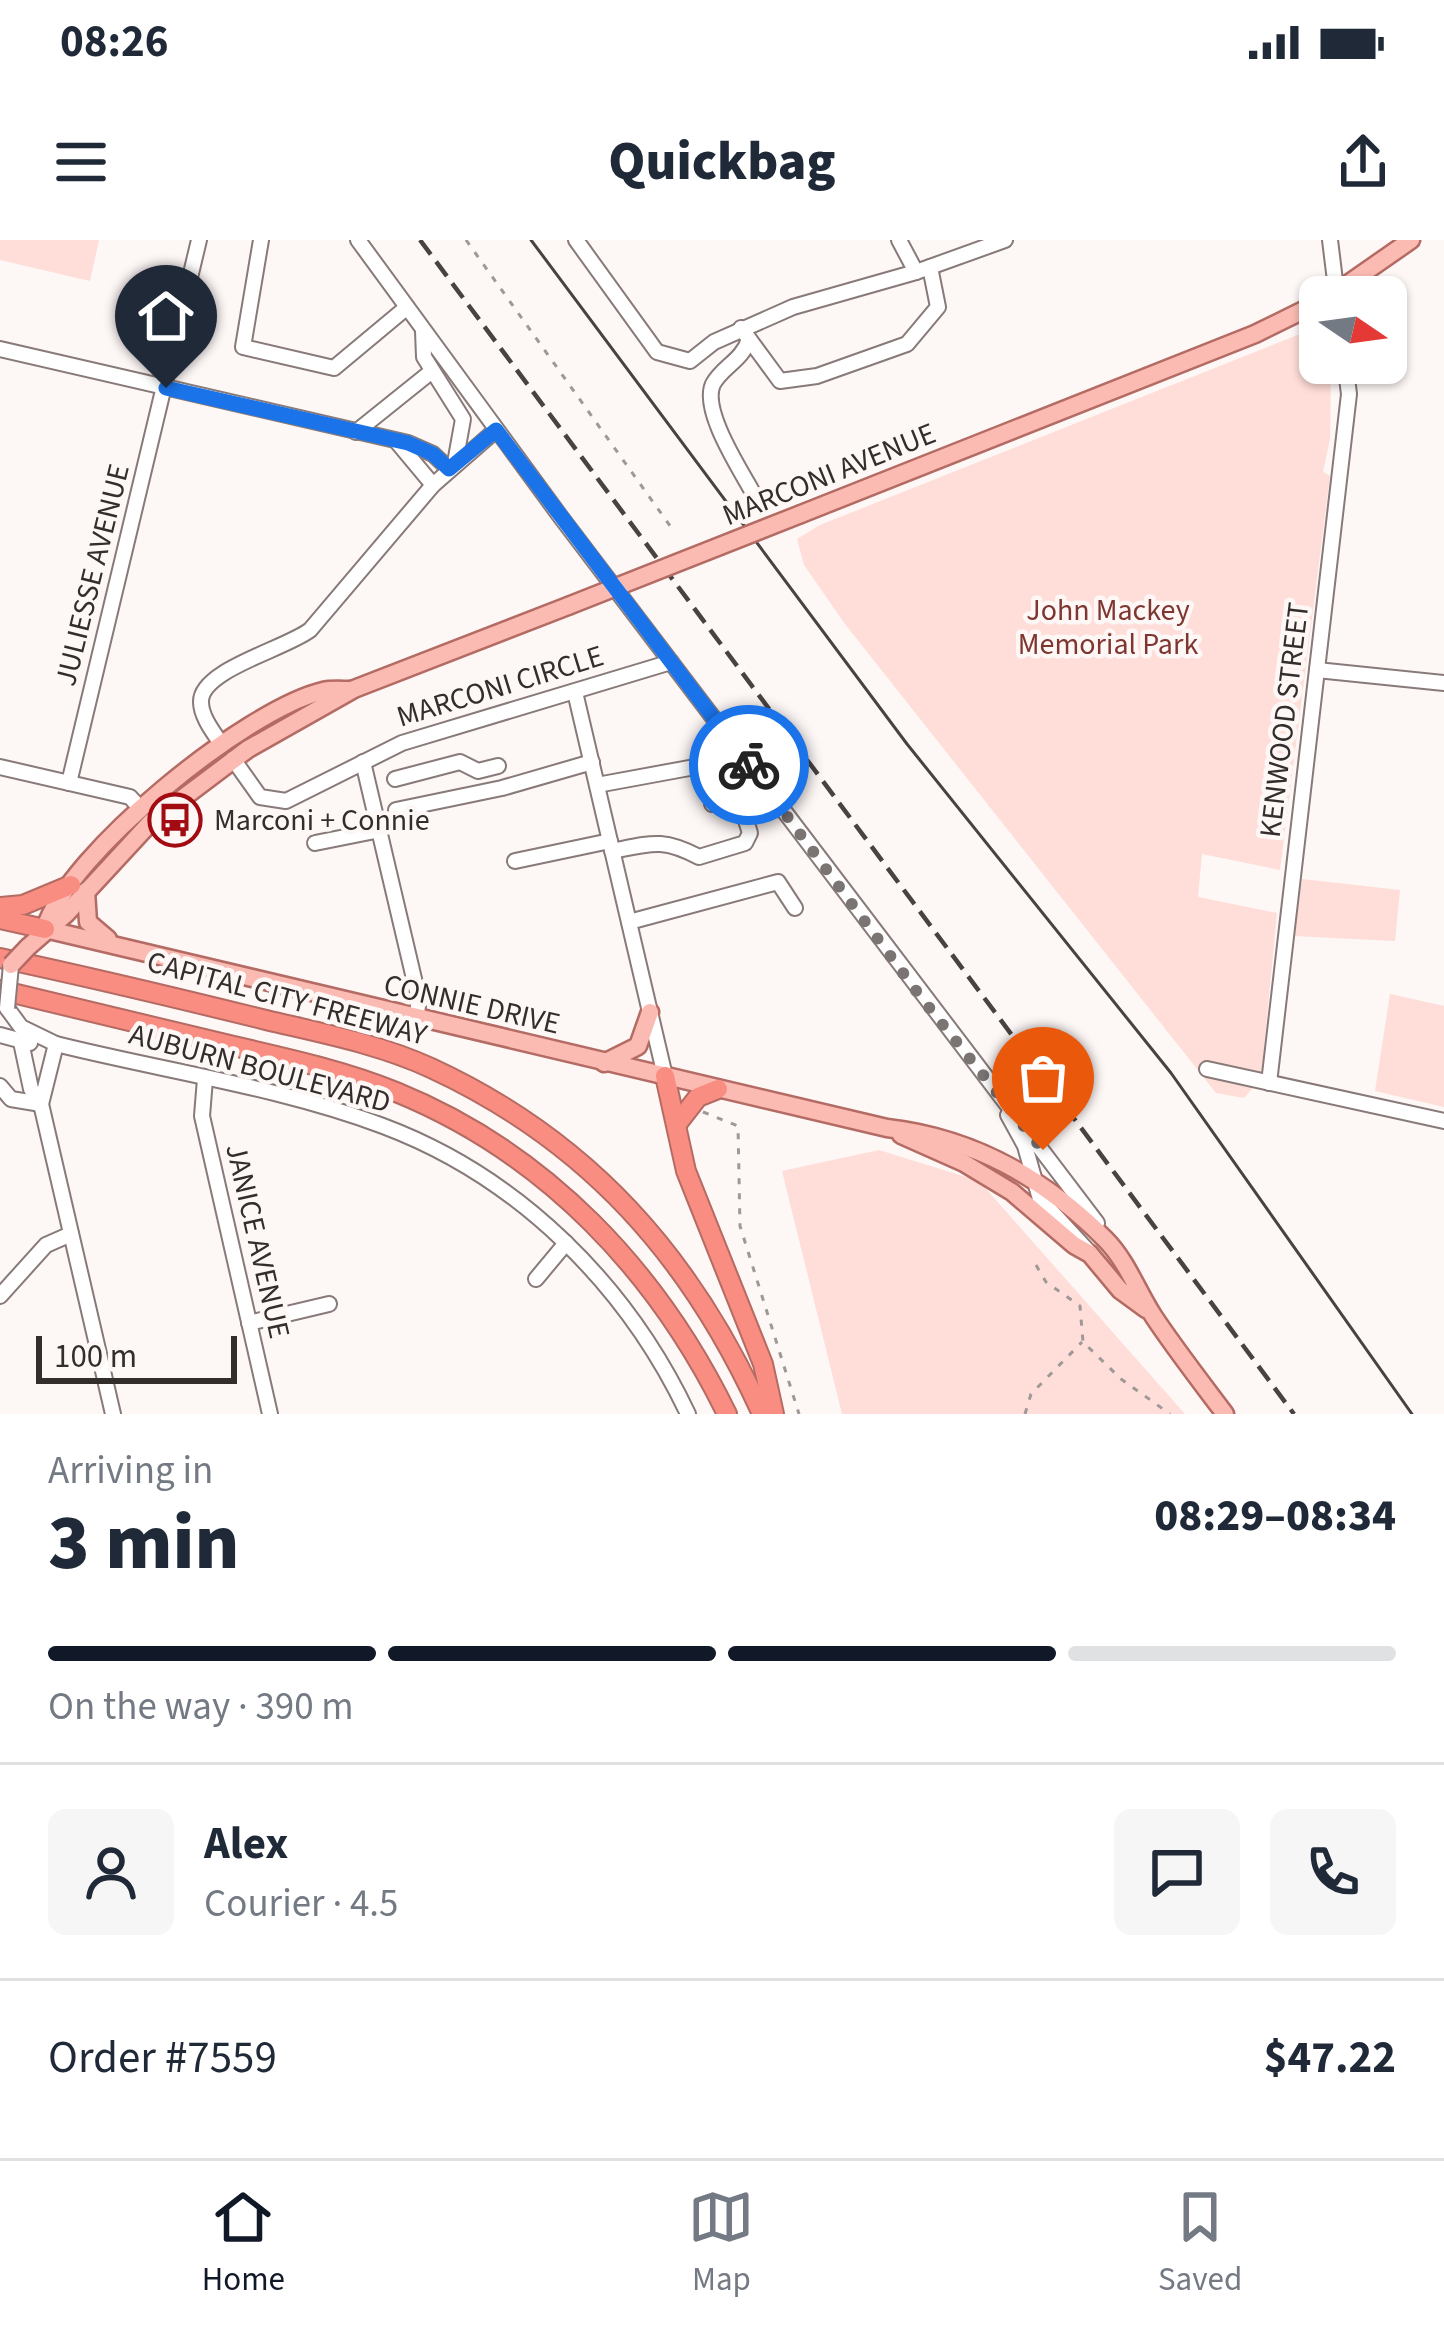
<!DOCTYPE html>
<html lang="en">
<head>
<meta charset="utf-8">
<style>
	:root { --surface:#fff; --page:#f6f6f7; --text:#1f2937; --muted:#747a83; --line:#e0e1e3; --accent:#111827 }
	body { margin:0; font-family:"Source Sans 3",sans-serif; background:var(--page); color:var(--text); height:100vh; display:flex; flex-direction:column; font-size:45px; white-space:nowrap }
	* { box-sizing:border-box; margin:0 }
	p { font-size:39px; color:var(--muted) }
	.icon { flex:none; width:66px; height:66px; fill:none; stroke:currentColor; stroke-width:2; stroke-linecap:round; stroke-linejoin:round }
	.map { position:relative; height:1174px; overflow:hidden }
	.sheet { display:flex; flex-direction:column; background:var(--surface); flex:1 }
	.sheet>* { flex:none }
	.needle { width:78px; rotate:103deg }
	.fabs { position:absolute; left:1299px; top:36px; display:grid; gap:24px }
	.fabs a { display:grid; place-items:center; width:108px; height:108px; border-radius:18px; background:var(--surface); box-shadow:0 3px 9px #0004; font-size:60px }
	.scale { position:absolute; left:36px; bottom:30px; width:201px; box-sizing:border-box; padding-left:12px; border:6px solid #332d2c; border-top:0; font-size:33px; line-height:42px; white-space:nowrap; color:#332d2c; -webkit-text-stroke:9px #fdf7f6; paint-order:stroke }
	.pin { position:absolute; display:grid; place-items:center; width:102px; height:102px; color:#fff; margin:-123px -51px; border-radius:50% 50% 50% 0; rotate:-45deg; box-shadow:0 0 12px #0007 }
	.pin .icon { rotate:45deg }
	.courier { position:absolute; display:grid; place-items:center; width:120px; height:120px; margin:-60px; border:9px solid #1a73e8; border-radius:50%; background:#fff; color:#222; box-shadow:0 3px 15px #0007 }
	.summary em { font-style:normal; font-weight:800 }
	.summary div { display:flex; flex-direction:column-reverse }
	.summary { display:flex; align-items:center; justify-content:space-between; height:204px; padding:0 48px }
	h1 { font-size:78px; font-weight:800; line-height:90px }
	.bar { display:grid; grid-template-columns:repeat(4,1fr); gap:18px 12px; align-content:center; height:144px; padding:0 48px }
	.bar i { height:15px; border-radius:9px; background:var(--line) }
	.bar .on { background:var(--accent) }
	.bar p { grid-column:span 4 }
	.line { display:flex; align-items:center; gap:30px; padding:0 48px; border-top:3px solid var(--line) }
	.line div { flex:1 }
	.round { display:grid; place-items:center; flex:none; width:126px; height:126px; border-radius:18px; background:var(--page) }
	.status { display:flex; justify-content:space-between; align-items:center; height:84px; padding:0 60px; background:var(--surface); direction:ltr }
	.status svg { height:33px; fill:currentColor }
	header { display:flex; justify-content:space-between; align-items:center; height:156px; padding:0 48px; background:var(--surface); font-size:54px; font-weight:800 }
	.dock { display:flex; justify-content:space-around; align-items:center; height:168px; border-top:3px solid var(--line); background:var(--surface); font-size:33px; color:var(--muted) }
	.dock a { display:grid; justify-items:center; gap:6px }
	.dock .on { color:var(--accent) }
	.map>svg:first-child { display:block }
</style>
</head>
<body>
<div class="status"><b>08:26</b><svg viewBox="0 0 49 12"><path d="M0 12V9h3v3zM5 12V6h3v6zM10 12V3h3v9zM15 12V0h3v12zM26 1h20v11H26zM47 4h2v5h-2z"/></svg></div>
<header><svg class="icon" aria-label="menu" viewBox="0 0 24 24"><path d="M4 6h16M4 12h16M4 18h16"/></svg>Quickbag<svg class="icon" aria-label="share" viewBox="0 0 24 24"><path d="M12 15V3M7 8l5-5 5 5M5 13v7h14v-7"/></svg></header>
<div class="map">
<svg width="1444" height="1174" viewBox="0 0 1444 1174">
	<rect width="100%" height="100%" fill="#fdf7f6"/>
	<!-- green -->
	<g fill="#ffddd8">
		<path d="M0,0H99L90,41L0,20Z"/>
		<path d="M1300,94L1319,97L1320,123H1329L1331,133L1330,199L1323,232L1330,236L1280,630L1202,614L1198,657L1277,673L1261,838L1244,858L1216,853L845,384L804,325L797,299L820,285Z"/>
		<path d="M1302,639L1400,650L1395,701L1294,696Z"/>
		<path d="M1390,754L1444,766V867L1375,851Z"/>
		<path d="M879,910L979,941L1185,1174H842L782,931Z"/>
	</g>
	<g fill="none" stroke-linecap="round" stroke-linejoin="round">
		<!-- minor casing -->
		<g stroke="#877a78" stroke-width="18">
			<g id="minor">
				<path d="M261,0L243,107L334,128L406,68"/>
				<path d="M358,0L560,276L1097,983"/>
				<path d="M576,0L657,112L690,121L714,102L793,67L916,32L1005,0"/>
				<path d="M899,0L916,32"/>
				<path d="M1330,0L1337,57"/>
				<path d="M741,88L780,141L817,136L907,104L938,67L930,27"/>
				<path d="M423,91L424,117L463,179L455,223"/>
				<path d="M749,99C742,121 723,126 713,144C701,170 740,229 753,253"/>
				<path d="M0,109L408,203L433,214L449,229"/>
				<path d="M356,192L432,131"/>
				<path d="M398,203L433,245"/>
				<path d="M1317,430L1444,443"/>
				<path d="M575,452L665,836"/>
				<path d="M222,505C214,493 201,477 201,462C200,430 285,409 310,390L433,245L496,190"/>
				<path d="M233,519L260,557L286,561L402,503L671,422"/>
				<path d="M363,522L419,760L416,778"/>
				<path d="M0,527L130,557L141,569"/>
				<path d="M395,539L460,522L478,531L498,526"/>
				<path d="M69,543L199,0"/>
				<path d="M597,545L711,524"/>
				<path d="M396,570L502,548L592,522"/>
				<path d="M315,603L380,590"/>
				<path d="M612,611C652,603 663,598 699,617L745,603L750,593L741,565L733,559L712,564"/>
				<path d="M515,621L610,601"/>
				<path d="M629,682L778,642L795,668"/>
				<path d="M7,768L21,787L56,804C164,831 279,847 383,886C519,937 627,1045 688,1174"/>
				<path d="M0,795L30,803"/>
				<path d="M21,802L31,849L41,864L113,1174"/>
				<path d="M1207,829L1444,881"/>
				<path d="M205,839L202,876L270,1174"/>
				<path d="M1269,843L1349,154L1345,123"/>
				<path d="M0,846L11,859L41,864"/>
				<path d="M41,864L56,804"/>
				<path d="M1008,875L1025,906L1040,959L1089,1012"/>
				<path d="M536,1039L566,1003"/>
				<path d="M0,1056L46,1005L71,994"/>
				<path d="M249,1083L329,1064"/>
			</g>
		</g>
		<!-- major casing -->
		<g stroke="#b46b63" stroke-width="21">
			<g id="major">
				<path d="M1329,57L1411,0"/>
				<path d="M801,274L1255,94L1320,62"/>
				<path d="M86,651L88,682L108,699"/>
				<path d="M45,688C69,613 245,470 323,451C331,449 342,450 350,450"/>
				<path d="M45,689L887,888C974,898 1044,938 1105,999C1127,1021 1137,1051 1154,1077C1176,1110 1201,1142 1225,1174"/>
				<path d="M28,707L66,674L151,582L248,509L354,449L568,366"/>
				<path d="M604,823L638,806L650,772"/>
				<path d="M901,895L964,923L1012,952L1074,1005L1090,1014L1120,1050L1146,1069"/>
			</g>
		</g>
		<!-- highway casing -->
		<g stroke="#b46b63" stroke-width="22">
			<g id="highway">
				<path d="M0,667L23,665L71,645"/>
				<path d="M0,679L45,689"/>
				<path d="M0,718C89,737 177,758 266,780C321,793 379,804 431,828C589,901 691,1017 762,1174"/>
				<path d="M0,750C74,768 148,785 221,803C280,817 340,829 396,852C546,913 657,1031 727,1174"/>
				<path d="M665,836L686,931L763,1124L774,1174"/>
				<path d="M677,884L698,857L718,849"/>
			</g>
		</g>
		<!-- path -->
		<g stroke="#9e9897" stroke-width="3" stroke-dasharray="6 9" stroke-linecap="butt">
			<path d="M466,0L673,290"/>
			<path d="M703,872L738,886L740,986L799,1174"/>
			<path d="M1036,1025L1046,1042L1080,1066L1083,1102L1121,1139L1170,1174"/>
			<path d="M1025,1174L1031,1154L1082,1102"/>
		</g>
		<!-- minor -->
		<use href="#minor" stroke="#fff" stroke-width="14"/>
		<!-- major -->
		<use href="#major" stroke="#fbbbb3" stroke-width="16"/>
		<!-- highway -->
		<use href="#highway" stroke="#f98d81" stroke-width="18"/>
		<!-- tram -->
		<path stroke="#484241" stroke-width="3" d="M531,0L907,504L1171,833L1412,1174"/>
		<!-- rail -->
		<path stroke="#484241" stroke-width="4.5" stroke-dasharray="18 9" stroke-linecap="butt" d="M420,0L1294,1174"/>
		<!-- minor-bridge casing -->
		<g stroke="#877a78" stroke-width="18" stroke-linecap="butt">
			<path id="minor-bridge" d="M7,768L11,725"/>
		</g>
		<!-- major-bridge casing -->
		<g stroke="#b46b63" stroke-width="21" stroke-linecap="butt">
			<g id="major-bridge">
				<path d="M568,366L801,274"/>
				<path d="M11,725L28,707"/>
			</g>
		</g>
		<!-- minor-bridge -->
		<use href="#minor-bridge" stroke="#fff" stroke-width="14"/>
		<!-- major-bridge -->
		<use href="#major-bridge" stroke="#fbbbb3" stroke-width="16"/>
	</g>
	<g fill="none" stroke-linecap="round" stroke-linejoin="round">
		<!-- done -->
		<path stroke="#7a7473" stroke-width="12" stroke-dasharray="0 21.6" d="M749,525L923,760L1043,910"/>
		<!-- route -->
		<path stroke="#1a73e8" stroke-width="15" d="M166,148L408,203L433,214L449,229L496,190L749,525"/>
	</g>
	<!-- icons -->
	<defs>
		<g id="bus-ring" transform="scale(2.7)"><circle r="9.5" fill="#fdf7f6" stroke="#a30b12" stroke-width="1.5"/><path d="M-5-6H5V4H4V6H2V4H-2V6H-4V4H-5ZM-3.5-4V0h7V-4ZM-3.5 1.2v1.5H-2V1.2ZM2 1.2v1.5H3.5V1.2Z" fill="#a30b12"/></g>
	</defs>
	<g fill-rule="evenodd">
		<use href="#bus-ring" x="175" y="580"/>
	</g>
	<g text-anchor="middle" stroke-width="9" stroke-linejoin="round" paint-order="stroke">
		<!-- street labels -->
		<g font-size="30" fill="#332d2c" stroke="#fdf7f6">
			<text transform="translate(829 234) rotate(-22)" y="10">MARCONI AVENUE</text>
			<text transform="translate(92 335) rotate(-76)" y="10">JULIESSE AVENUE</text>
			<text transform="translate(500 446) rotate(-17)" y="10">MARCONI CIRCLE</text>
			<text transform="translate(1284 480) rotate(-83)" y="10">KENWOOD STREET</text>
			<text transform="translate(287 758) rotate(15)" y="10">CAPITAL CITY FREEWAY</text>
			<text transform="translate(472 764) rotate(13)" y="10">CONNIE DRIVE</text>
			<text transform="translate(260 828) rotate(15)" y="10">AUBURN BOULEVARD</text>
			<text transform="translate(258 1001) rotate(77)" y="10">JANICE AVENUE</text>
		</g>
		<!-- park labels -->
		<g font-size="30" fill="#803630" stroke="#fdf7f6">
			<text x="1108" y="380">John Mackey<tspan x="1108" dy="34">Memorial Park</tspan></text>
		</g>
		<!-- poi labels -->
		<g font-size="30" fill="#332d2c" stroke="#fdf7f6" text-anchor="start">
			<text x="214" y="590">Marconi + Connie</text>
		</g>
	</g>
</svg>
<div class="fabs">
<a><svg class="needle" viewBox="-14 -14 28 28"><path d="M0-13l5 13h-10z" fill="#e53935"/><path d="M0 13l5-13h-10z" fill="#747a83"/></svg></a>
</div>
<div class="scale">100 m</div>
<div class="pin" style="left:1043px;top:910px;background:#ea580c"><svg class="icon" aria-label="bag" viewBox="0 0 24 24"><path d="M5 8h14l-1 12H6zM9 8a3 3 0 0 1 6 0"/></svg></div>
<div class="pin" style="left:166px;top:148px;background:#1f2937"><svg class="icon" aria-label="home" viewBox="0 0 24 24"><path d="M3 11l9-7 9 7M6 9v11h12V9"/></svg></div>
<div class="courier" style="left:749px;top:525px"><svg class="icon" aria-label="bike" viewBox="0 0 24 24"><circle cx="6" cy="16" r="4"/><circle cx="18" cy="16" r="4"/><path d="M6 16l4-8h5l3 8M10 8l3 8H6M13 5h3"/></svg></div>
</div>
<section class="sheet">
<div class="summary"><div><h1>3 min</h1><p>Arriving in</p></div><em>08:29–08:34</em></div>
<div class="bar"><i class="on"></i><i class="on"></i><i class="on"></i><i></i><p>On the way · 390 m</p></div>
<div class="line" style="height:216px"><a class="round"><svg class="icon" aria-label="person" viewBox="0 0 24 24"><circle cx="12" cy="8" r="4"/><path d="M4 21q1-7 8-7t8 7"/></svg></a><div><b>Alex</b><p>Courier · 4.5</p></div><a class="round"><svg class="icon" aria-label="chat" viewBox="0 0 24 24"><path d="M4 5h16v11H9l-5 4z"/></svg></a><a class="round"><svg class="icon" aria-label="phone" viewBox="0 0 24 24"><path d="M5 4h4l2 5-3 2q2 4 5 5l2-3 5 2v4C11 20 4 13 5 4z"/></svg></a></div>
<div class="line" style="height:156px"><div>Order #7559</div><b>$47.22</b></div>
</section>
<nav class="dock">
<a class="on"><svg class="icon" aria-label="home" viewBox="0 0 24 24"><path d="M3 11l9-7 9 7M6 9v11h12V9"/></svg>Home</a>
<a><svg class="icon" aria-label="map" viewBox="0 0 24 24"><path d="M3 6l6-2 6 2 6-2v14l-6 2-6-2-6 2zM9 4v14M15 6v14"/></svg>Map</a>
<a><svg class="icon" aria-label="saved" viewBox="0 0 24 24"><path d="M7 4h10v16l-5-4-5 4z"/></svg>Saved</a>
</nav>
</body>
</html>
